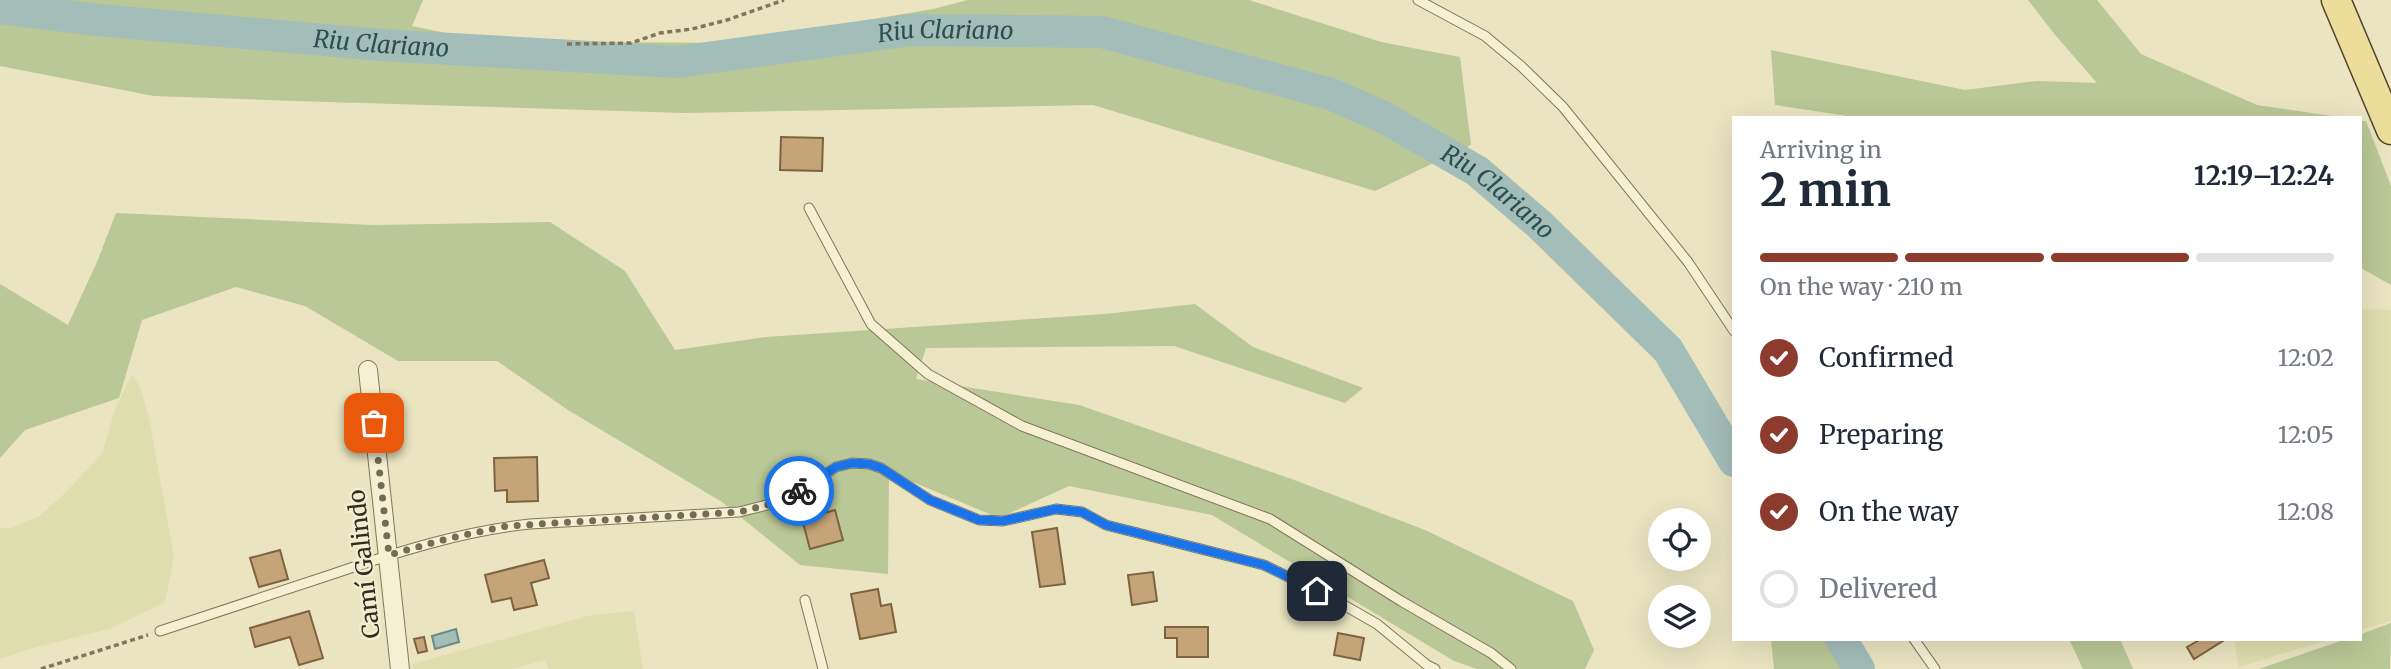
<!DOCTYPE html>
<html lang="en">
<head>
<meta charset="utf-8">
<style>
	:root { --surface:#fff; --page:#f2f2f3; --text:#1f2937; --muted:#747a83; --line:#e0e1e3; --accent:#8d3b2e }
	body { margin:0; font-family:Merriweather,serif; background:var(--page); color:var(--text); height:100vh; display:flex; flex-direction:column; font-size:26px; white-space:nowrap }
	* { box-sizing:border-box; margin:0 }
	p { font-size:23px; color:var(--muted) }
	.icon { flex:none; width:38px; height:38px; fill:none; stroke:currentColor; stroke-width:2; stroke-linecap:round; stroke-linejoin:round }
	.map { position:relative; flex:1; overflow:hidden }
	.side { position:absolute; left:1732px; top:116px; width:630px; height:525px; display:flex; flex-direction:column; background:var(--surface); border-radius:0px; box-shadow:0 7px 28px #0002 }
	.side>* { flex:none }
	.fabs { position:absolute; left:1648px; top:508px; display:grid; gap:14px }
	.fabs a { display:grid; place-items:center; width:63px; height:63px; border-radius:50%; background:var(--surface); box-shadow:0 7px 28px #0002; font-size:35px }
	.pin { position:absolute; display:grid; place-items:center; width:60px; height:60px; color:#fff; margin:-30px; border-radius:14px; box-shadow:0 4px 10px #0006 }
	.courier { position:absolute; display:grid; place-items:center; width:70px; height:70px; margin:-35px; border:5px solid #1a73e8; border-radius:50%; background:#fff; color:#222; box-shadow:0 2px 9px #0007 }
	.summary em { font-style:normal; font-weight:700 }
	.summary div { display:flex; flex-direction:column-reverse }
	.summary { display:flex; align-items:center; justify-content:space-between; height:119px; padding:0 28px }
	h1 { font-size:46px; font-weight:700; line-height:52px }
	.bar { display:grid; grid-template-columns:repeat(4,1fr); gap:10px 7px; align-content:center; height:84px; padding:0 28px }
	.bar i { height:9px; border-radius:5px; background:var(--line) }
	.bar .on { background:var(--accent) }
	.bar p { grid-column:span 4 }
	ol { padding:0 28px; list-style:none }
	li { display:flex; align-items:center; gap:21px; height:77px }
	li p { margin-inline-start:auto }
	li .icon { padding:7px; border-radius:50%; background:var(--accent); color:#fff; stroke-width:4 }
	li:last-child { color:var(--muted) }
	li i { width:38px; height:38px; border:4px solid var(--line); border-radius:50% }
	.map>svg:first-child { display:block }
</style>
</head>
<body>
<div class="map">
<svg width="2391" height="669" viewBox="0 0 2391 669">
	<rect width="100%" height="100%" fill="#eae4c1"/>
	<!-- farmland -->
	<g fill="#dfdeaf">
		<path d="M2361,309L2391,310V621L2361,630Z"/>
		<path d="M132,374L141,389L150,423L174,557L165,602L112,628L33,648L0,659V528H11L38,517L61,497L102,454L114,412Z"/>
		<path d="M634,611L643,669H549L545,660L511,669H412V664L592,615Z"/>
		<path d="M2234,639H2331L2239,667Z"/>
	</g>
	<!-- green -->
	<g fill="#bac796">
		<path d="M0,0H423L412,26L485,41L731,43L933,9L968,0H1249L1381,42L1460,57L1471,145L1375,191L1093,105L685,113L295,101L154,96L0,66Z"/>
		<path d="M2028,0H2097L2141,54L2257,105L2338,117H1854L1775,105L1771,50L1965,90L2036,81L2097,83L2056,36Z"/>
		<path d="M2361,121H2366L2391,186V285L2361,268Z"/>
		<path d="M116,213L372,225L550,222L625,271L675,350L766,337L1105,314L1195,304L1253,347L1363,388L1345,403L1174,346L926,348L916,379L1079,405L1297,481L1425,530L1573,601L1594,650L1585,669H1477L1454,661L1212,515L1069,486L999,518L889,472L888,574L800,565L722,502L568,410L497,361H398L305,306L236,287L142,320L119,398L25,430L0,458V284L68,325L97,262Z"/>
		<path d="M2391,623L2390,669H2259L2346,639H2361V634Z"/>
		<path d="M1771,639H1846L1875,669H1774Z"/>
		<path d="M2069,639H2120L2133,669H2083Z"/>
	</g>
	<!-- water -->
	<path fill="#a3bdb9" stroke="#6b8a86" stroke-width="2" d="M456,629L459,642L435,649L432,636Z"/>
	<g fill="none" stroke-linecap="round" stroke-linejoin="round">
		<!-- river -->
		<g stroke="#a3bdb9" stroke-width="32">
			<path id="s1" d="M0,8L98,20L381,45L678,62L911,30L1102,32L1331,94L1383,117L1477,171L1540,225L1668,350L1734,461"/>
			<path d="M1841,639L1859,669"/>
		</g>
	</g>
	<!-- building -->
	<g fill="#c6a479" stroke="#7f6341" stroke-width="2">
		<path d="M781,137L823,138L822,171L780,170Z"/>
		<path d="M537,457L538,501L507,502V490L495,491L494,458Z"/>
		<path d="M835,510L843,540L810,549L802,519Z"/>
		<path d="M1057,528L1065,584L1040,587L1032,532Z"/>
		<path d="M280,550L288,579L259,587L250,558Z"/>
		<path d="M544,560L549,578L531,583L537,605L514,610L511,598L492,602L485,575Z"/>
		<path d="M1153,572L1157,601L1132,605L1128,575Z"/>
		<path d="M878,589L881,606L891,604L896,632L860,639L851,594Z"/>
		<path d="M309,611L323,658L299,665L290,637L255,647L250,628Z"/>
		<path d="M1165,627H1208V657H1177V638H1165Z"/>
		<path d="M1338,633L1364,638L1360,660L1334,655Z"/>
		<path d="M424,637L427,651L418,653L414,639Z"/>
		<path d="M2201,639H2226L2194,659L2187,647Z"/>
	</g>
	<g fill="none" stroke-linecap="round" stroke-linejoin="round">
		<!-- service casing -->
		<g stroke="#82755a" stroke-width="11">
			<g id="service">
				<path d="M1418,0L1485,36L1521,66L1563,107L1688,262L1734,331"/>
				<path d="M809,208L871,324L928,374L1022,426L1270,519L1401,601L1491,653L1511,669"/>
				<path d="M805,600L823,669"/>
				<path d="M160,631C217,612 275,593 333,574C397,552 463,531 530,524L739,512L771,504L803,489L836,467L852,463L869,464L881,468L930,500L979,520L1003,521L1056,509L1082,512L1106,525L1264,565L1335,600L1377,624L1427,665L1435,669"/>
				<path d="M1914,639L1935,669"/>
			</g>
		</g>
		<!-- minor casing -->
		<g stroke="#82755a" stroke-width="20">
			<path id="minor" d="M368,370L400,669"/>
		</g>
		<!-- primary casing -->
		<g stroke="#50432e" stroke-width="31">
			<path id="primary" d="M2336,0L2391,130"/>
		</g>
		<!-- path -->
		<g stroke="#82755a" stroke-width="3.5" stroke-dasharray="5 3.5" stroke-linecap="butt">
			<path d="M567,44L631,43L660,33L692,29L727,20L784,0"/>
			<path d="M41,669L148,635"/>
		</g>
		<!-- service -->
		<use href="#service" stroke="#f6f0d3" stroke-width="9"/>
		<!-- minor -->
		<use href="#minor" stroke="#f6f0d3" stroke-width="18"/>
		<!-- primary -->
		<use href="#primary" stroke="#ecde9a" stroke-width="28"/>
	</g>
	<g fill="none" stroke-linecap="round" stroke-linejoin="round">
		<!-- done -->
		<path stroke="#736c56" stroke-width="7" stroke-dasharray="0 12.6" d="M374,423L389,555L450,538L507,526L739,512L771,504L799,491"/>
		<!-- route -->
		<path stroke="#1a73e8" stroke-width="9" d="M799,491L836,467L852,463L869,464L881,468L930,500L979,520L1003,521L1056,509L1082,512L1106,525L1264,565L1317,591"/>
	</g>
	<g text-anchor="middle" stroke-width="5" stroke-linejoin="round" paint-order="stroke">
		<!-- street labels -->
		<g font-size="23" fill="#332b1d" stroke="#f2edd0">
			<text transform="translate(364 564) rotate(-96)" y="8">Camí Galindo</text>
		</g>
		<!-- water labels -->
		<g font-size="24" font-style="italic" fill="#2d4f52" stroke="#f2edd0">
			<text dy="8" stroke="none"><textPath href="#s1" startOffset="950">Riu Clariano</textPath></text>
			<text dy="8" stroke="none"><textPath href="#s1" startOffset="383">Riu Clariano</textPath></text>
			<text dy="8" stroke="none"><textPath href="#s1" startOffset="1538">Riu Clariano</textPath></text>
		</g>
	</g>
</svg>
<div class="fabs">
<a><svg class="icon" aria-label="locate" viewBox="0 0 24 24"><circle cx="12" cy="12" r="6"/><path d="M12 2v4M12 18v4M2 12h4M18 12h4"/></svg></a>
<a><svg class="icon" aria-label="layers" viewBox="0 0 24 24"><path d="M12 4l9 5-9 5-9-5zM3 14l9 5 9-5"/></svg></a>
</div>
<div class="pin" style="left:374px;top:423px;background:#ea580c"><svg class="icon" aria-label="bag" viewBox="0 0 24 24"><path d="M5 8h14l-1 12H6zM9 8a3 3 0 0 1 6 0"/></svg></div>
<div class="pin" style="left:1317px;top:591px;background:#1f2937"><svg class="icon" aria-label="home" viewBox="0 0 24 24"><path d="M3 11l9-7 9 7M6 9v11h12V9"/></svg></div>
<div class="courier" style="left:799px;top:491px"><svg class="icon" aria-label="bike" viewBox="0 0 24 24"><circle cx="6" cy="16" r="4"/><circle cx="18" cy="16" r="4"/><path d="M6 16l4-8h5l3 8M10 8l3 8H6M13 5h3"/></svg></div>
<section class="side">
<div class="summary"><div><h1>2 min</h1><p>Arriving in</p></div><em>12:19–12:24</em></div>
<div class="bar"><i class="on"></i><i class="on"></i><i class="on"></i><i></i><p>On the way · 210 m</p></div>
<ol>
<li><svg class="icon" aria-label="check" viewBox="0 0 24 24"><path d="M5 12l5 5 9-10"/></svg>Confirmed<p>12:02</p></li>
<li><svg class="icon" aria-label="check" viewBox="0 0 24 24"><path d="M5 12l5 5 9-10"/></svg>Preparing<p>12:05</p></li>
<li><svg class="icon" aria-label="check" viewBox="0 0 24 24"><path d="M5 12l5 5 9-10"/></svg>On the way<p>12:08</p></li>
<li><i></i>Delivered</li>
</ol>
</section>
</div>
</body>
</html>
